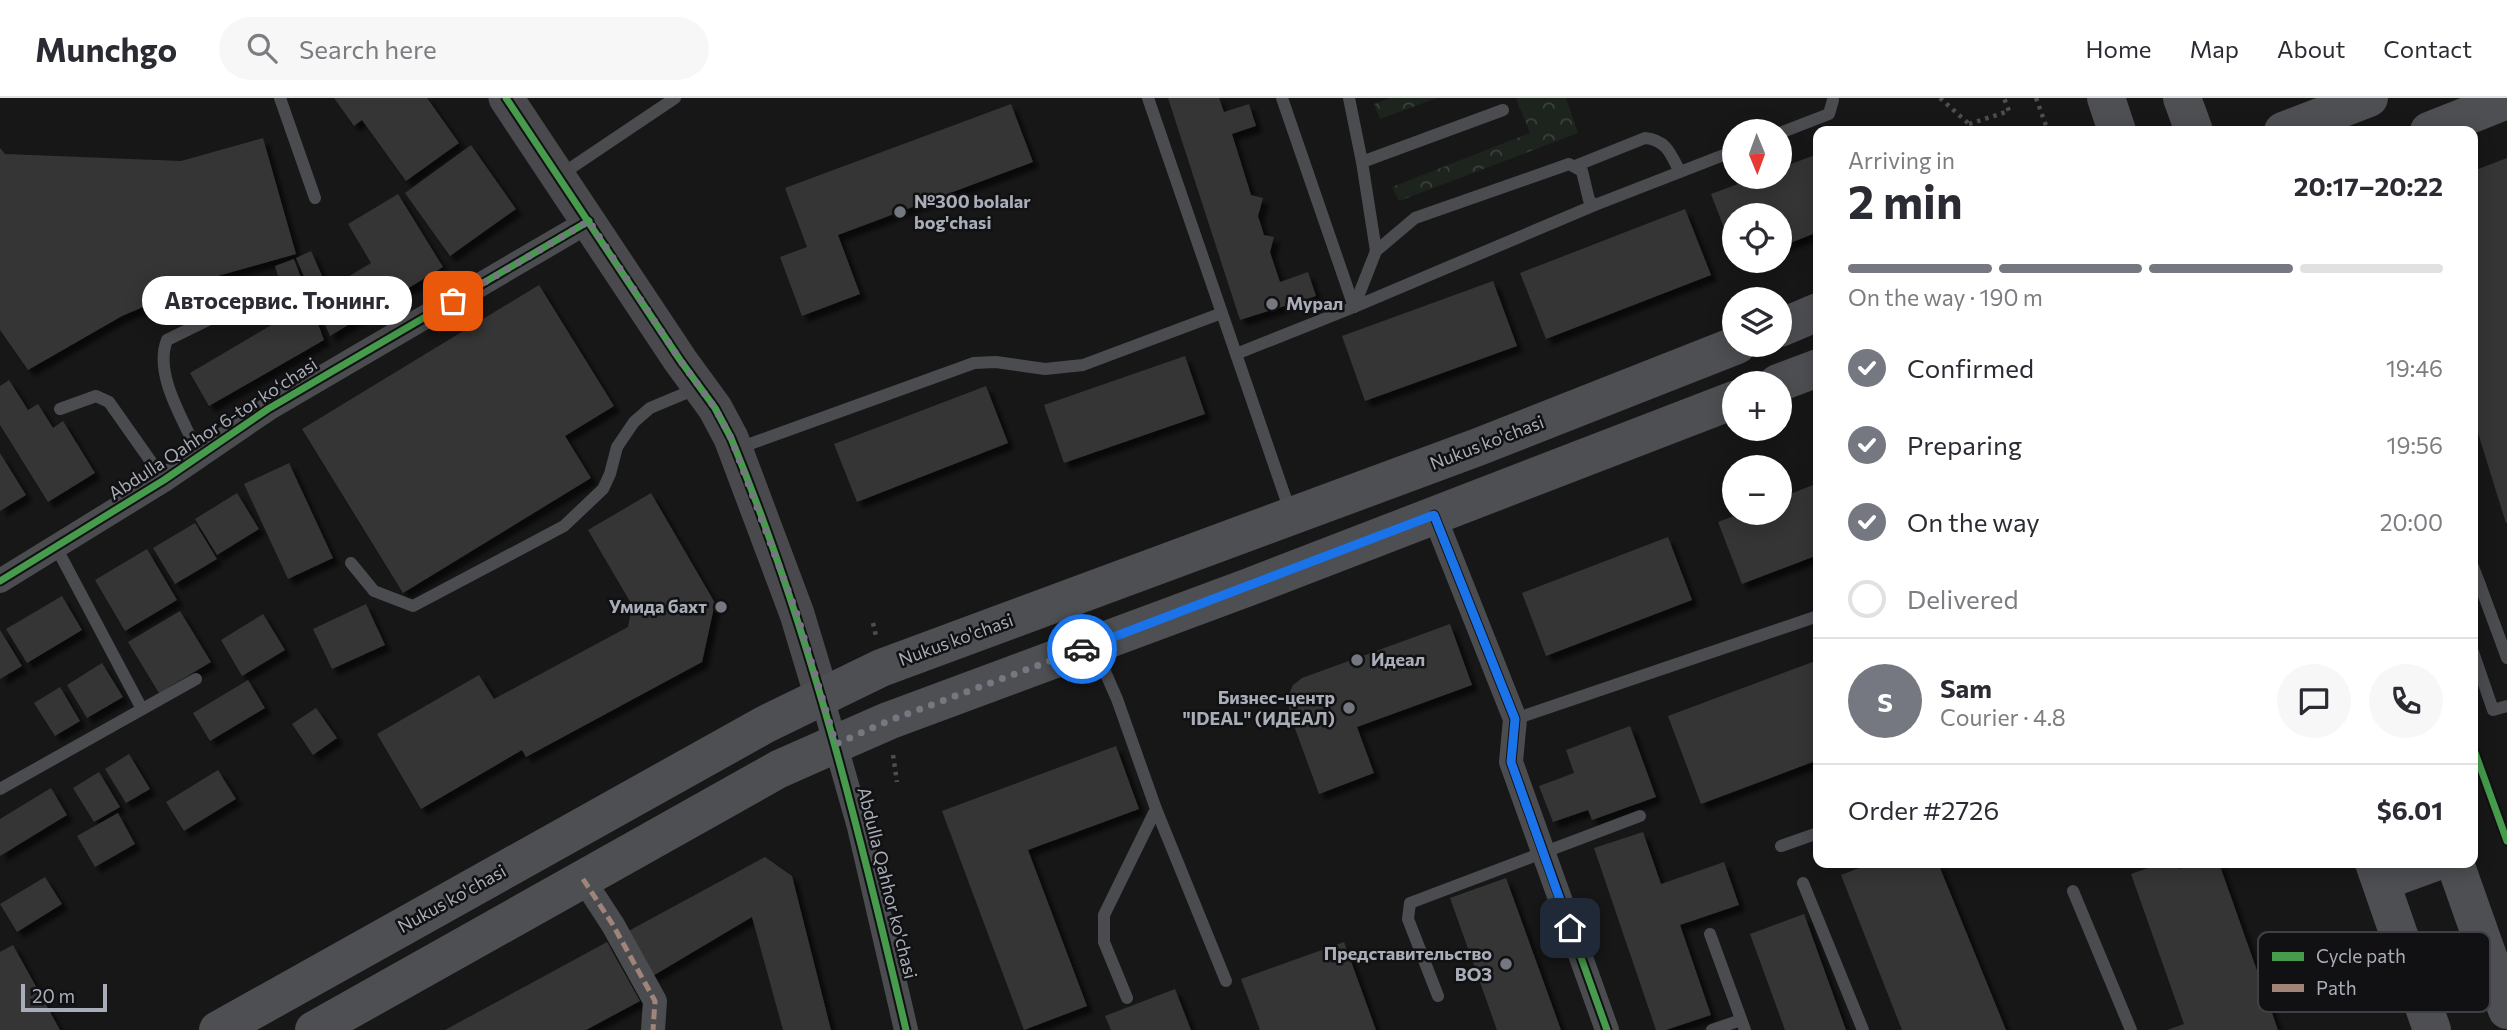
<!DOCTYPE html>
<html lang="en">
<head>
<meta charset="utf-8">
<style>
	:root { --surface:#fff; --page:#f7f7f7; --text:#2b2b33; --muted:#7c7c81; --line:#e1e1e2; --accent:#757880 }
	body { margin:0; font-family:Commissioner,sans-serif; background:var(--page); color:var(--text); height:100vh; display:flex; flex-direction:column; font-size:26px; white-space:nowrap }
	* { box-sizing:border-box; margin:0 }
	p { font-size:23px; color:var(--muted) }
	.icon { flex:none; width:38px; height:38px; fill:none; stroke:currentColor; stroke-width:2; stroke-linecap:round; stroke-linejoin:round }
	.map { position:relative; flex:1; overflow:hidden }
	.details { position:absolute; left:1813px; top:28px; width:665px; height:742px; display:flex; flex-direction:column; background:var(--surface); border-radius:14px; box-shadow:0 4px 18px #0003 }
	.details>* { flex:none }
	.needle { width:46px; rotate:179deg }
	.tools { position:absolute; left:1722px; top:21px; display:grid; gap:14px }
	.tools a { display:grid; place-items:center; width:70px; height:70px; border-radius:50%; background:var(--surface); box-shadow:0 4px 18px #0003; font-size:35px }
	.scale { position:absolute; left:21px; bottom:18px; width:86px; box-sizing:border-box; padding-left:7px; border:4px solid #a8adb8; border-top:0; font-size:19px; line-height:24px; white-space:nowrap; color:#a8adb8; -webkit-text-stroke:5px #111113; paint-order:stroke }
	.pin { position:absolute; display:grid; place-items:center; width:60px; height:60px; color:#fff; margin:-30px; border-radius:14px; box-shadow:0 4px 10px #0006 }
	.courier { position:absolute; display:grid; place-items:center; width:70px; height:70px; margin:-35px; border:5px solid #1a73e8; border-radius:50%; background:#fff; color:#222; box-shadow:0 2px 9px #0007 }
	.bubble { position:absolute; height:49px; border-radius:24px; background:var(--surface); box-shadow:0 4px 18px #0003; font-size:23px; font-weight:700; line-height:49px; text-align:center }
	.summary em { font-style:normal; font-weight:700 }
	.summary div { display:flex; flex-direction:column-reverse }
	.summary { display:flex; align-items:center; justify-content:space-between; height:119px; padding:0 35px }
	h1 { font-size:46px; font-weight:700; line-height:52px }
	.bar { display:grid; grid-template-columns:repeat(4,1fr); gap:10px 7px; align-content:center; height:84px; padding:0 35px }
	.bar i { height:9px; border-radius:5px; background:var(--line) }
	.bar .selected { background:var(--accent) }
	.bar p { grid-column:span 4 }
	.line { display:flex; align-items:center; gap:18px; padding:0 35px; border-top:2px solid var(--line) }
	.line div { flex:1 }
	.round { display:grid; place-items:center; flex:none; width:74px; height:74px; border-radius:37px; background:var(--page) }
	ol { padding:0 35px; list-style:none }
	li { display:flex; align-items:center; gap:21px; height:77px }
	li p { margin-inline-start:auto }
	li .icon { padding:7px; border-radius:50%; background:var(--accent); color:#fff; stroke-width:4 }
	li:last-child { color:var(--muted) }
	li i { width:38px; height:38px; border:4px solid var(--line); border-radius:50% }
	header { display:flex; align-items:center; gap:42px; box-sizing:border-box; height:98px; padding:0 35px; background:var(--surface); border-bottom:2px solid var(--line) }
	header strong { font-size:33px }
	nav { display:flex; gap:38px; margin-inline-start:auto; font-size:24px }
	.search { width:490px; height:63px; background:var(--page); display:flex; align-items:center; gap:18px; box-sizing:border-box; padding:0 24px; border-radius:38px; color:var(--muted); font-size:26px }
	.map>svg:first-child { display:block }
</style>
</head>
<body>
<header>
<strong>Munchgo</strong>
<div class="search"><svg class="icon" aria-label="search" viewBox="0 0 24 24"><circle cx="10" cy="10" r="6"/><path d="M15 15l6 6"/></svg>Search here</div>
<nav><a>Home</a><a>Map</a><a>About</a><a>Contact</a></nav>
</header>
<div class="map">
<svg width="2507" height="932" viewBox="0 0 2507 932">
	<defs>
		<pattern id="forest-crowns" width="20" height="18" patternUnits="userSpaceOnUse" patternTransform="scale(1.75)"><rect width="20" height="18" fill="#1d241e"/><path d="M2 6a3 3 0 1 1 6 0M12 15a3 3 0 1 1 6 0" fill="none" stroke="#3b413d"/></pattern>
		<filter id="shadow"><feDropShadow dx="6" dy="6" stdDeviation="2" flood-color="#0009"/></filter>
	</defs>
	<rect width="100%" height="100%" fill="#171717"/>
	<!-- forest -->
	<g fill="url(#forest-crowns)">
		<path d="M1390,0H1437L1380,21L1374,6Z"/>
		<path d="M1516,0H1566L1578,35L1399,103L1392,89L1530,35Z"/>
	</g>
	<!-- building -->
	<g fill="#353536" filter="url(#shadow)">
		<path d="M334,0H427L459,45L406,83L362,22L354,28Z"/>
		<path d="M1168,0H1219L1224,14L1249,6L1256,28L1232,36L1251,97L1263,100L1258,118L1264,137L1274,139L1270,154L1280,184L1308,174L1316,198L1240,222Z"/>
		<path d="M1011,6L1033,64L838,137L860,196L802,218L780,159L807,149L785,90Z"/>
		<path d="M263,40L296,156L214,179L122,218L28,272L0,232V50L5,56L181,63Z"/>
		<path d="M471,47L516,111L450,158L405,95Z"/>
		<path d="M1818,56V134L1780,149V117H1734V156L1711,96L1757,79H1780V70Z"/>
		<path d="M2507,60V425H2506L2473,319V73Z"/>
		<path d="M398,96L443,169L330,238L296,160L311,153L328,191L371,165L348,126Z"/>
		<path d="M1685,111L1711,177L1546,241L1520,175Z"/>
		<path d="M294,161L324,242L209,308L190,275L290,216L275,168Z"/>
		<path d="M1493,183L1517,248L1365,303L1342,238Z"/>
		<path d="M539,187L614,308L565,338L591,380L403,495L302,331Z"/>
		<path d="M1185,258L1205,316L1064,365L1044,307Z"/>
		<path d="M9,282L28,312L38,306L53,330L63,323L95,375L48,404L0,327V288Z"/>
		<path d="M986,288L1008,345L857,404L834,346Z"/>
		<path d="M0,355L26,397L0,413Z"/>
		<path d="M289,365L333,460L288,481L244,386Z"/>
		<path d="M1818,385V457L1742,486L1718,424L1742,415H1780V400Z"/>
		<path d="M237,395L259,431L217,457L195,421Z"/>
		<path d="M651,395L715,505L702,564L526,659L522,652L421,711L377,636L479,577L494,601L628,529L632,507L588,432Z"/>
		<path d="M195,425L217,461L175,486L153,450Z"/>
		<path d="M1668,439L1692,502L1546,558L1522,495Z"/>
		<path d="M147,451L177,502L125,533L95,482Z"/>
		<path d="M62,498L82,532L27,565L6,531Z"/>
		<path d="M366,506L385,547L332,571L313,531Z"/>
		<path d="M180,513L211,564L159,595L128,544Z"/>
		<path d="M263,516L285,552L242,578L221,542Z"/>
		<path d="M1450,526L1472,587L1357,629L1374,675L1319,696L1289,614V596L1293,587L1302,580Z"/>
		<path d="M0,532L22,568L0,581Z"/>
		<path d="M1818,562V662L1701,706L1668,618Z"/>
		<path d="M102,565L123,599L87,620L67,587Z"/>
		<path d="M248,582L265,610L210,643L193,615Z"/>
		<path d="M60,589L80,623L55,638L34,605Z"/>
		<path d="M316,610L337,640L313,657L292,626Z"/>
		<path d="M1630,628L1656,699L1592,722L1588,712L1553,724L1539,688L1574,675L1566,652Z"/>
		<path d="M1116,648L1139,711L1028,752L1087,908L1024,932L942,713Z"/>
		<path d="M129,656L150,691L126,705L105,671Z"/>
		<path d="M218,672L236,701L184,733L166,704Z"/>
		<path d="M99,674L120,709L94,724L73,690Z"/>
		<path d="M51,690L67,717L0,758V721Z"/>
		<path d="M118,715L135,746L95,769L77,738Z"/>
		<path d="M1643,734L1661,786L1724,764L1739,807L1680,827L1711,917L1666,932H1656L1594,750Z"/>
		<path d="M765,759L792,778L831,932H783L752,819L651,879L623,836Z"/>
		<path d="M1872,765H1938L2006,932H1902L1841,777Z"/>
		<path d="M2162,765H2177L2179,771L2197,765H2219L2278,932H2167L2184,926L2131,776Z"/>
		<path d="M45,779L62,806L17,834L0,806Z"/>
		<path d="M1506,780L1561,932H1497L1450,800Z"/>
		<path d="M1804,816L1846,932H1785L1750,836Z"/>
		<path d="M607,844L640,903L586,932H445Z"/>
		<path d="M1344,844L1376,932H1260L1241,881Z"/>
		<path d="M13,847L60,932H0V854Z"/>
		<path d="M1175,891L1191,932H1111L1105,918Z"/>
	</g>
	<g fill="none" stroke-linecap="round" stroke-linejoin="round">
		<!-- path -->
		<g stroke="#4d4e52" stroke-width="4.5" stroke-dasharray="3.5 5" stroke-linecap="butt">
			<path d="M1940,0L1969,26L1970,33"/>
			<path d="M2036,0L2048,33"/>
			<path d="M1969,26L2009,13L2004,0"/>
			<path d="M873,525L876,538"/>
			<path d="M2473,649L2507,743"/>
			<path d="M893,657L897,684"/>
		</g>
		<!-- lane -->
		<g stroke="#4b4c50" stroke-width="12">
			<path d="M280,0L315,100"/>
			<path d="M1148,0L1290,413"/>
			<path d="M1349,0L1362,64"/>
			<path d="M1780,35L1829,16L1833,2"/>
			<path d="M1575,68L1645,40C1667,42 1671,57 1680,74"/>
			<path d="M559,78L675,0"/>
			<path d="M1376,153L1362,64L1503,12"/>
			<path d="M1354,209L1376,153L1415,120L1569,66L1582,73L1589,102L1595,107L1734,53"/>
			<path d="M1354,209L1595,107"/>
			<path d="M1236,256L1354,209L1282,0"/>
			<path d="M60,311L96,298L109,304L164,382"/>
			<path d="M736,351L974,265L996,264L1045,271L1083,267L1222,215"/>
			<path d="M199,357C185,324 153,277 167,242L263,195"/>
			<path d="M56,449L142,611"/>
			<path d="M351,465L374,493L413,508L564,428L603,391L610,376L617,349L634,324L650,310L698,290"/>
			<path d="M2473,469L2480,487"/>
			<path d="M2473,490L2480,487L2507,560"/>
			<path d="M1095,551L1117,601L1156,711L1104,817V844L1127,900"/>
			<path d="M2473,554L2493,612L2507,608"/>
			<path d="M1515,621L1818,518"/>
			<path d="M0,691L196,581"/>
			<path d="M1156,711L1226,883"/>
			<path d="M1781,748L1818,735"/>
			<path d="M1803,785L1863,932"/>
			<path d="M2073,793L2131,932"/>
			<path d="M1710,836L1745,932"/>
			<path d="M1438,898L1408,821L1410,805L1640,718"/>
			<path d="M1712,932L1741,922"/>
		</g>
		<!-- street -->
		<g stroke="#4b4c50" stroke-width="24">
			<path d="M1434,417L1515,621L1511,664L1607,932"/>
			<path d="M0,483L164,382L268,311L589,123"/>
			<path d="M822,599L859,729L906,932"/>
			<path d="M583,781L613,827L655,903L653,932"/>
		</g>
		<!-- secondary -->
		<path stroke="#4a4a4e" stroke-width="35" d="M506,0L680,262L715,310L731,340L797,516L822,599"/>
		<!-- primary -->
		<g stroke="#4d4f52" stroke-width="38">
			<path d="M2106,0L2117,33"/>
			<path d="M2182,0L2194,33"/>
			<path d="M2283,33L2369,0"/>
			<path d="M2429,33L2507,2"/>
			<path d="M1780,230L1818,214"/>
			<path d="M1778,285L1818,270"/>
			<path d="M2374,765L2432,932"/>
			<path d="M2455,765L2507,912"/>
			<path d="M2381,784L2433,765"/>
			<path d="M218,932L764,627L881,570L1478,349L1737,247"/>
			<path d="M314,932L779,671L888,623L1249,489L1734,302"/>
		</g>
		<!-- quiet -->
		<path stroke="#a18479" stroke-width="5" stroke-dasharray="10 5" stroke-linecap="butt" d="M583,781L613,827L655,903L653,932"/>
		<!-- cycleway casing -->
		<g stroke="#111113" stroke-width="11">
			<g id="cycleway">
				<path d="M506,0L680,262L715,310L731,340C810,531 859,731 906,932"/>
				<path d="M1434,417L1515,621L1511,664L1607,932"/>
				<path d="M0,483L164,382L268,311L589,123"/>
				<path d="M2473,649L2507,743"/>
			</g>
		</g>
		<!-- cycleway -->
		<use href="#cycleway" stroke="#469c4c" stroke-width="7"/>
	</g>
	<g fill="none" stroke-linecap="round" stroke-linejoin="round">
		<!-- done -->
		<path stroke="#757880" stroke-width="7" stroke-dasharray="0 12.6" d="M453,203L589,123L680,262L715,310L731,340L797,516L836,646L888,623L1082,551"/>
		<!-- route -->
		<path stroke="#1a73e8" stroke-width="9" d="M1082,551L1434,417L1515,621L1511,664L1570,830"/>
	</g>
	<!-- markers -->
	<g fill="#757880" stroke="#111113" stroke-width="2.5">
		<circle cx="900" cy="114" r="7"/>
		<circle cx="1272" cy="206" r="7"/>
		<circle cx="721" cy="509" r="7"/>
		<circle cx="1357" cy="562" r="7"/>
		<circle cx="1349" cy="610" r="7"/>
		<circle cx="1506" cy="866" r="7"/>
	</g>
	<g text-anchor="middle" stroke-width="5" stroke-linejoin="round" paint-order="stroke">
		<!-- poi labels -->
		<g font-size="18" font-weight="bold" fill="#a8adb8" stroke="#111113" text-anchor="start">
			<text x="914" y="110">№300 bolalar<tspan x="914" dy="21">bog'chasi</tspan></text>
			<text x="1286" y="212">Мурал</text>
			<text x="707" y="515" text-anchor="end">Умида бахт</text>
			<text x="1371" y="568">Идеал</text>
			<text x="1335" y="606" text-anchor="end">Бизнес-центр<tspan x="1335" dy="21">"IDEAL" (ИДЕАЛ)</tspan></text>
			<text x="1492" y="862" text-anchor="end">Представительство<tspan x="1492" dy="21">ВОЗ</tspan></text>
		</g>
		<!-- street labels -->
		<g font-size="18" fill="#a8adb8" stroke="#111113">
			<text transform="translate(213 331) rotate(-33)" y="6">Abdulla Qahhor 6-tor koʻchasi</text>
			<text transform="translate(1487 345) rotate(-21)" y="6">Nukus ko'chasi</text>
			<text transform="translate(956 542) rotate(-20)" y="6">Nukus ko'chasi</text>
			<text transform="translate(887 785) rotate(76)" y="6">Abdulla Qahhor ko'chasi</text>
			<text transform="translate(452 801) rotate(-29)" y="6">Nukus ko'chasi</text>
		</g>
	</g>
	<!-- legend -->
	<rect x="2258" y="834" width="232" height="80" rx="10" fill="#111113" stroke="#3e4045" stroke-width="2"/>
	<rect x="2272" y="854" width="32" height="9" fill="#469c4c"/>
	<rect x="2272" y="886" width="32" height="8" fill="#a18479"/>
	<g font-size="19" fill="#a8adb8">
		<text x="2316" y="865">Cycle path</text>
		<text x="2316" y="897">Path</text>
	</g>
</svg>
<div class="tools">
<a><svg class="needle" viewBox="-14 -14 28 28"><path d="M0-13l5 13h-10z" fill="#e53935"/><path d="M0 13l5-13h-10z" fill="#7c7c81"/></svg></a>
<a><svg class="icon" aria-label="locate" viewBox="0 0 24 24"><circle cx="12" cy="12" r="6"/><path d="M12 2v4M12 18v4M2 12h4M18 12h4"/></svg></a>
<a><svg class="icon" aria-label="layers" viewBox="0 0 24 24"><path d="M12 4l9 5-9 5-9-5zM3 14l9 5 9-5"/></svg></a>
<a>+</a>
<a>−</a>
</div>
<div class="scale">20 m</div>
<div class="pin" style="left:453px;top:203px;background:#ea580c"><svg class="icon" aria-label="bag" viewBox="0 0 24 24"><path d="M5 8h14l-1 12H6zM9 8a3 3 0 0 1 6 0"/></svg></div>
<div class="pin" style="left:1570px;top:830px;background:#1f2937"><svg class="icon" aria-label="home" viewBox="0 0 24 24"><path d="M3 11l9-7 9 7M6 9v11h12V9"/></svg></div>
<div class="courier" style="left:1082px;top:551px"><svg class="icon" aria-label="car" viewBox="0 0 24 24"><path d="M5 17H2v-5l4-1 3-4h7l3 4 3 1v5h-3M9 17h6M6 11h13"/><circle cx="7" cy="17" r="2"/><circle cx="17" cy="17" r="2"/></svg></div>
<div class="bubble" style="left:142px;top:178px;width:270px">Автосервис. Тюнинг.</div>
<section class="details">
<div class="summary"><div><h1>2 min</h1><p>Arriving in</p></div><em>20:17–20:22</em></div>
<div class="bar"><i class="selected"></i><i class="selected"></i><i class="selected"></i><i></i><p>On the way · 190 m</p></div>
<ol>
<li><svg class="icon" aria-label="check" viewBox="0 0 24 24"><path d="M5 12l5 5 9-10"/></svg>Confirmed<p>19:46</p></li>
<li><svg class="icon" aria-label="check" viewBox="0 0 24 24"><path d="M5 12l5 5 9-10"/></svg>Preparing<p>19:56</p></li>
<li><svg class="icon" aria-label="check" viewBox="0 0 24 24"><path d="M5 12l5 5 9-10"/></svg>On the way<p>20:00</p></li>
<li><i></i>Delivered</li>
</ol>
<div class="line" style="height:126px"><b class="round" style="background:var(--accent);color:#fff">S</b><div><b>Sam</b><p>Courier · 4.8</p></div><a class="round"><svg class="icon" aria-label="chat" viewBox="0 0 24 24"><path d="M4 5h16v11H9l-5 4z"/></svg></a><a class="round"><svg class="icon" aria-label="phone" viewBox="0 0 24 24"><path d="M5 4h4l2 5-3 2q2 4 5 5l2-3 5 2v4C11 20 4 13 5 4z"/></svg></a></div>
<div class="line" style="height:91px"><div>Order #2726</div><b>$6.01</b></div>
</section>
</div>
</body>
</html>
